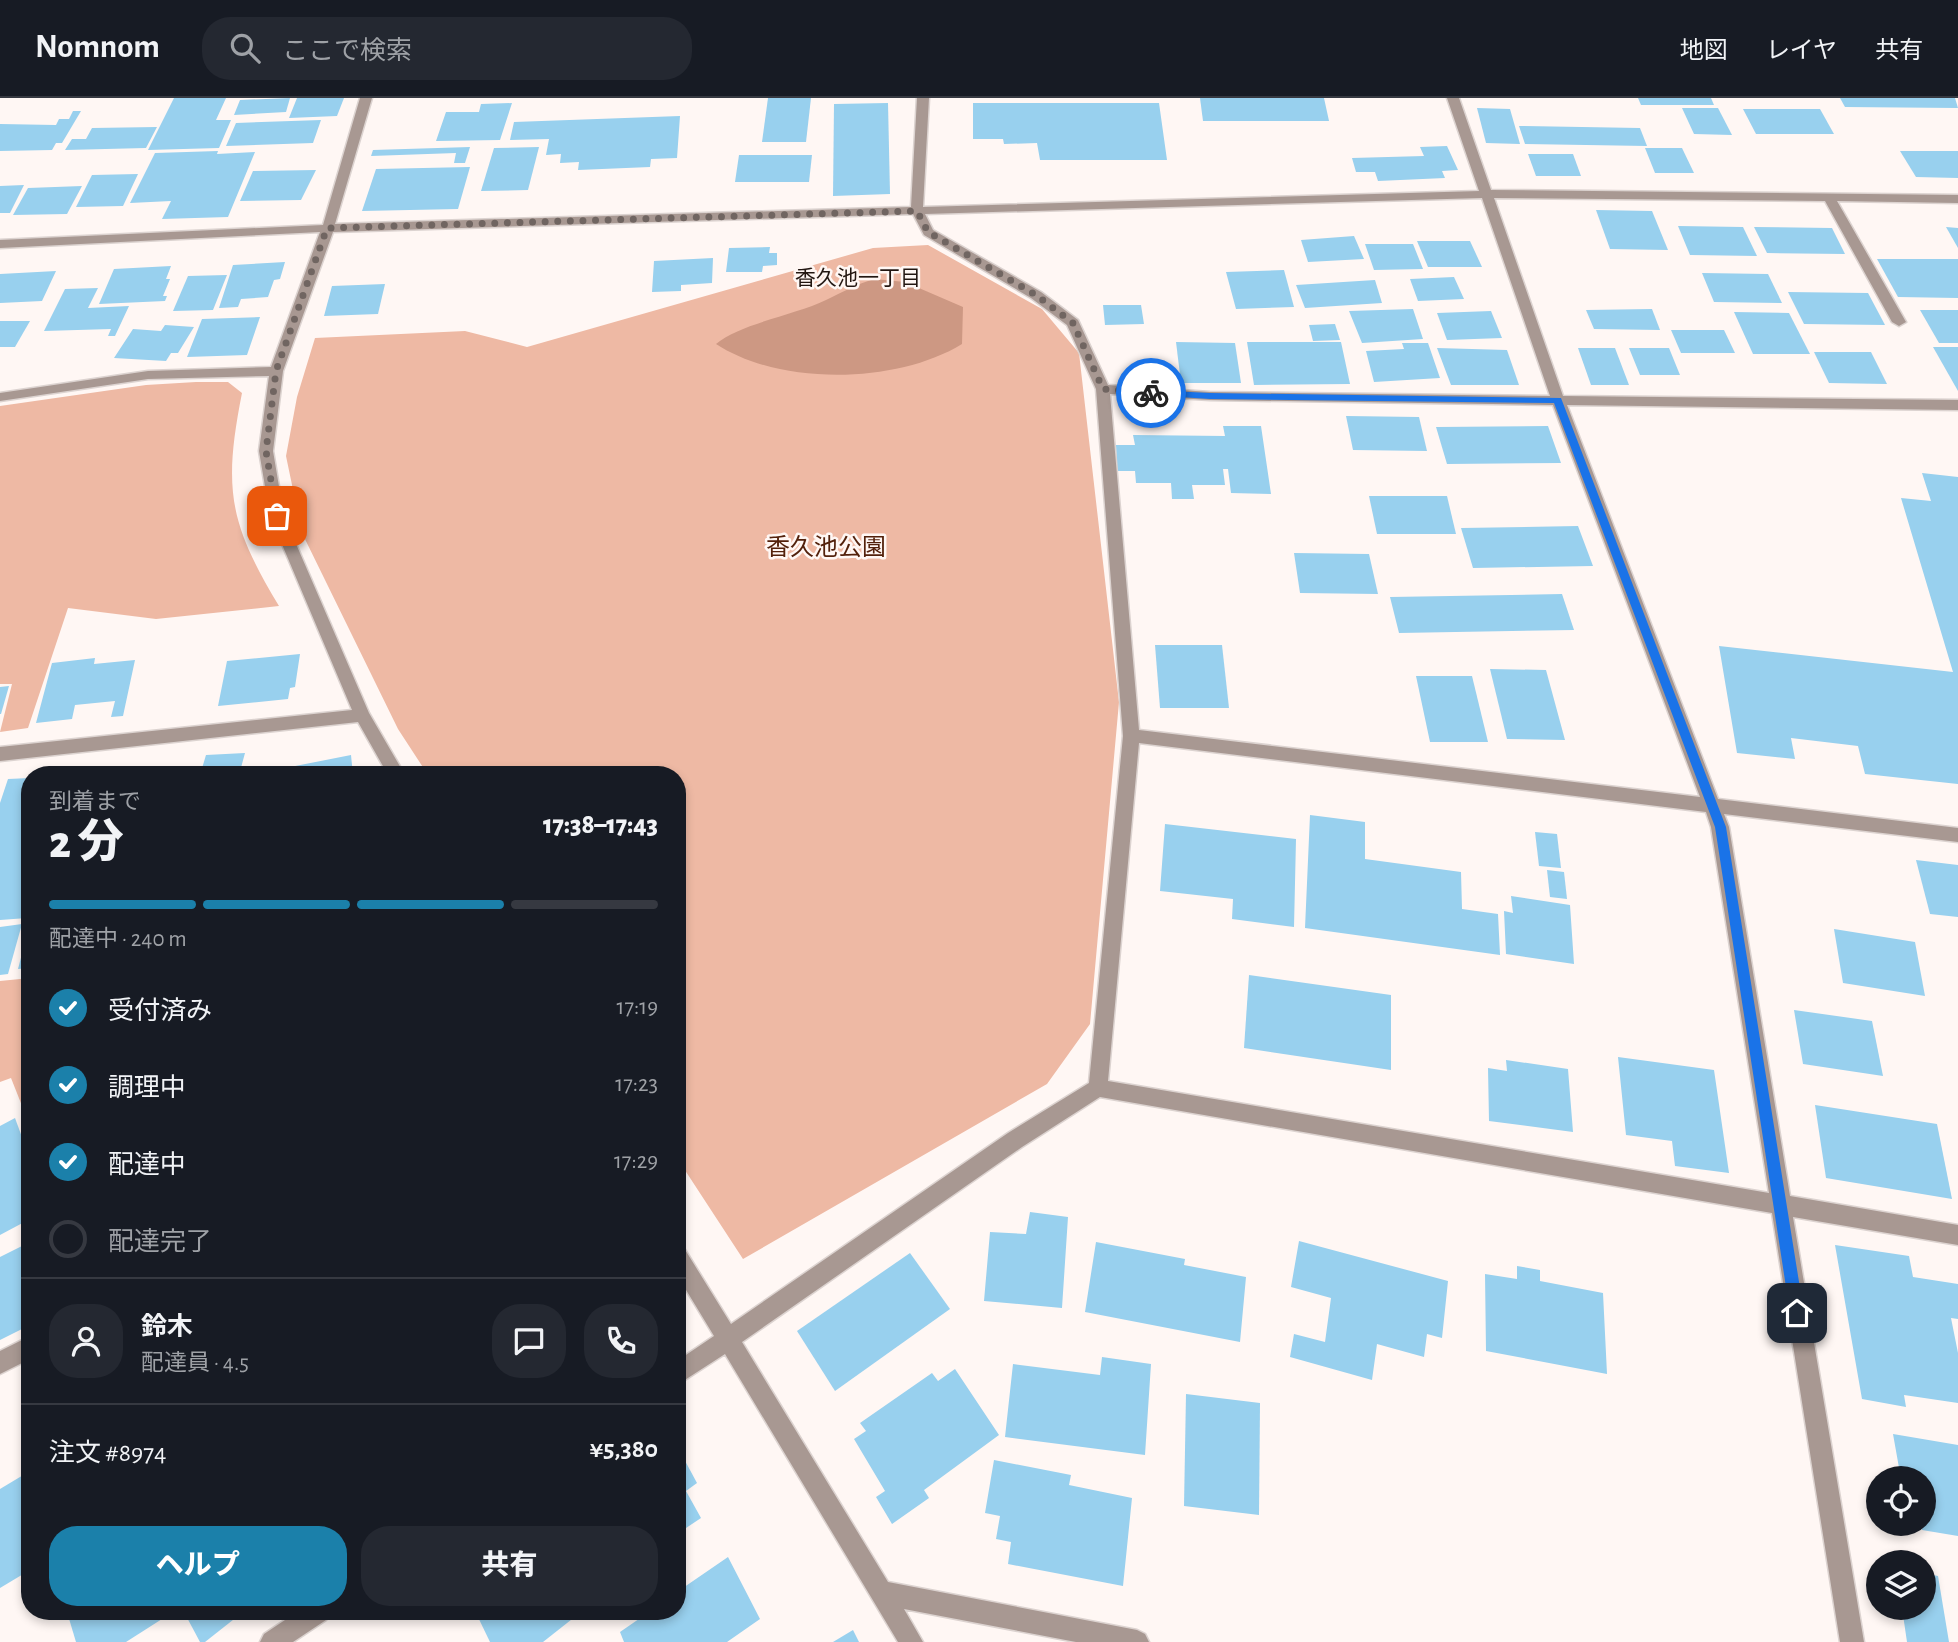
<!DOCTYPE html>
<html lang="ja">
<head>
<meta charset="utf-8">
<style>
	:root { --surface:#171b24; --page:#242831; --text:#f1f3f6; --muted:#9ea1a6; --line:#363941; --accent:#1b80aa }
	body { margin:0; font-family:"Alegreya Sans","Noto Sans JP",sans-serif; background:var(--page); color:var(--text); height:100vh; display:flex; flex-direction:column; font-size:26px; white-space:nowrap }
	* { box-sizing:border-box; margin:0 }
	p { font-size:23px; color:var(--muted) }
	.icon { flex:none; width:38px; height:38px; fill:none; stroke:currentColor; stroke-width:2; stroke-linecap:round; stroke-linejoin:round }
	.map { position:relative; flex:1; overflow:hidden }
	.drawer { position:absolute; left:21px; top:668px; width:665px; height:854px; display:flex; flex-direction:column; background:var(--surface); border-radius:28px; box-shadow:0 4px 10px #0003 }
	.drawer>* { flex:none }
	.buttons { position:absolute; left:1866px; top:1368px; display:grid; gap:14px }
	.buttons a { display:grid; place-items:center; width:70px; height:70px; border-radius:50%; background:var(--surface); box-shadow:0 4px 10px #0003; font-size:35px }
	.pin { position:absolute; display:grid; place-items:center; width:60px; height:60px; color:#fff; margin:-30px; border-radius:14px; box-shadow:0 4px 10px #0006 }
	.courier { position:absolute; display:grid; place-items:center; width:70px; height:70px; margin:-35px; border:5px solid #1a73e8; border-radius:50%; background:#fff; color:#222; box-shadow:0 2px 9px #0007 }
	.summary em { font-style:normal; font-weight:800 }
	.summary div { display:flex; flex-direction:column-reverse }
	.summary { display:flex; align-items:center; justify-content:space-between; height:119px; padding:0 28px }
	h1 { font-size:46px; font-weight:800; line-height:52px }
	.bar { display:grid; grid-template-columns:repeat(4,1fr); gap:10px 7px; align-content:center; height:84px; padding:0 28px }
	.bar i { height:9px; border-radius:5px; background:var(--line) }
	.bar .current { background:var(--accent) }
	.bar p { grid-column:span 4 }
	.line { display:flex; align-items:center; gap:18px; padding:0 28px; border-top:2px solid var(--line) }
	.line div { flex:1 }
	.round { display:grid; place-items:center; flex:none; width:74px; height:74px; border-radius:28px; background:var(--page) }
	ol { padding:0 28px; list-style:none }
	li { display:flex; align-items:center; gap:21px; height:77px }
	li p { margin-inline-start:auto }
	li .icon { padding:7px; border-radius:50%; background:var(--accent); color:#fff; stroke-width:4 }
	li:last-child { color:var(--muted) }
	li i { width:38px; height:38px; border:4px solid var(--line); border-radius:50% }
	.button { display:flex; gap:14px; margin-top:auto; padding:14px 28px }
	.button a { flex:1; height:80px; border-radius:28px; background:var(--accent); color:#fff; font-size:28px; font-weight:800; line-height:80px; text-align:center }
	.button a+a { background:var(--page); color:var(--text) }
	header { display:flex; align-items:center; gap:42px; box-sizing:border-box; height:98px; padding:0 35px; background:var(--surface); border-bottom:2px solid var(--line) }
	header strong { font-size:33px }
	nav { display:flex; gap:38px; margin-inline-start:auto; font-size:24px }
	.search { width:490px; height:63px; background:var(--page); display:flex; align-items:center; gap:18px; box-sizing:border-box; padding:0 24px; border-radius:28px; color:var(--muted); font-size:26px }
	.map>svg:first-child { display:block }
</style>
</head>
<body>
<header>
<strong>Nomnom</strong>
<div class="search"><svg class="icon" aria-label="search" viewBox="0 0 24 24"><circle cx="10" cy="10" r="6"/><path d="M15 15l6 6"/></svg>ここで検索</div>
<nav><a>地図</a><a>レイヤ</a><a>共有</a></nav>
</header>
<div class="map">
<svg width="1958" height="1544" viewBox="0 0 1958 1544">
	<rect width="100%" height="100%" fill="#fff7f4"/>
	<!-- green -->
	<g fill="#eeb9a4">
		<path d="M928,147L1042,211L1079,255L1119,604L1090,926L1047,986L743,1161L677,1060V677H428L398,631L302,435L286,358L297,299L315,240L465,233L527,249L873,150Z"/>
		<path d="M196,284H228L242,295C223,391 229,425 279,508L156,521L68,510L28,630L0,634L12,586H0V308L146,287Z"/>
		<path d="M30,880V1028L11,980L0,984V883Z"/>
	</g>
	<!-- water -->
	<path fill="#cd9883" d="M875,181L905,184L963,209L962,246C897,286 780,288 716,246C739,226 795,217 826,202C843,194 856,186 875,181Z"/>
	<!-- building -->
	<g fill="#98d0ee">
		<path d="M174,0H226L216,22H231L219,50L148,52Z"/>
		<path d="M290,0L286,14L234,17L240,2Z"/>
		<path d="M297,0H344L337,18L289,20Z"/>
		<path d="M768,0H811L806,44H762Z"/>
		<path d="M1200,0H1324L1329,23H1203Z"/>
		<path d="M1638,0H1711L1714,7H1641Z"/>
		<path d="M1840,0H1955L1958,10L1845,9Z"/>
		<path d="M512,5L500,42L436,43L446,14H479L481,6Z"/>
		<path d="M888,5L890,96L833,98L834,6Z"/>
		<path d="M973,5H1159L1167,62H1040L1037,45L1004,46L1003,41H973Z"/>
		<path d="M1477,10L1510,11L1520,46L1486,45Z"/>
		<path d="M1682,10H1718L1732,37L1694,36Z"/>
		<path d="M1743,11H1820L1834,36H1756Z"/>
		<path d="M73,13H81L62,45H56L52,52L0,53V26L56,27L59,21H69Z"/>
		<path d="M680,18L677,60L651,61L650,69L578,72L579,64L560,65L561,56L546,57L549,41L510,42L514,24Z"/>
		<path d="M321,22L313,45L226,48L236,25Z"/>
		<path d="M1519,28L1640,30L1647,48L1525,46Z"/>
		<path d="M157,29L146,50L65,52L72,41H86L92,30Z"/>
		<path d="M1447,48L1458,72L1442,73L1445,80L1378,83L1375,74H1356L1352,60L1424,58L1420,49Z"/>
		<path d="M470,49L465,65H454L456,55L371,58L373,52Z"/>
		<path d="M539,49L528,92L481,93L494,50Z"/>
		<path d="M1645,50H1682L1694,75H1655Z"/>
		<path d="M218,53L217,56L255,54L228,119L162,121L171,103L130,105L155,55Z"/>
		<path d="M1900,53H1958V80L1916,79Z"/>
		<path d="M1528,56H1573L1581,78H1536Z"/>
		<path d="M739,57H812L809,84H735Z"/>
		<path d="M470,69L458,111L362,113L376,71Z"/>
		<path d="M316,72L301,102L240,103L253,73Z"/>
		<path d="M138,76L123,108L76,109L92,77Z"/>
		<path d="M24,87L10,115H0V88Z"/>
		<path d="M82,88L67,116L13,117L28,90Z"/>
		<path d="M1596,112L1652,113L1668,152L1610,151Z"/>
		<path d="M1678,128L1743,129L1757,158L1690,157Z"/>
		<path d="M1754,129L1832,130L1845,156L1767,155Z"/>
		<path d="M1946,129L1958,130V150Z"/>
		<path d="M1354,138L1364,161L1308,164L1301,142Z"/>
		<path d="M1417,143H1470L1482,169H1428Z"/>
		<path d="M1365,146H1413L1423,171L1374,172Z"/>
		<path d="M770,149L769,155H777V167L763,168L762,174H726L729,150Z"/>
		<path d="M713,160L712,185L681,187V193L652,194L654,163Z"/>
		<path d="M1877,161H1958V200L1898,199Z"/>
		<path d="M285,164L280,181L274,182L268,199L241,201L238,209L219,210L233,167Z"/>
		<path d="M171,168L166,181H170L163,198H167L165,203L99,206L114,171Z"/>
		<path d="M1284,172L1294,209L1236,211L1226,174Z"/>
		<path d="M56,173L42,203L0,205V176Z"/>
		<path d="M1702,175L1768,176L1782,205L1714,204Z"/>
		<path d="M227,177L213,212L173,213L188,178Z"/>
		<path d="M1454,179L1464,201L1418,203L1410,181Z"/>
		<path d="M1375,182L1382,205L1305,210L1296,187Z"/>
		<path d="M385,186L378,216L324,218L332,188Z"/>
		<path d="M98,190L88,210L129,208L115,238H108L111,231L44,233L65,191Z"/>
		<path d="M1788,194L1868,195L1885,227L1804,226Z"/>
		<path d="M1103,207H1141L1144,226L1105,227Z"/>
		<path d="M1413,211L1423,241L1362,245L1349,213Z"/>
		<path d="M1652,211L1660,232L1594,231L1586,212Z"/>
		<path d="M1920,212H1958V245H1939Z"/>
		<path d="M1491,213L1502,240L1447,242L1437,215Z"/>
		<path d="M1734,214L1789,215L1810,256H1753Z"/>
		<path d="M260,219L247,257L187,259L202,221Z"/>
		<path d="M0,223H30L15,249H0Z"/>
		<path d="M1335,226L1340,242L1313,243L1309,227Z"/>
		<path d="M165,227L194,229L178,255H171L166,263L114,260L133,231L161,233Z"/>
		<path d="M1671,232H1724L1735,255H1681Z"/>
		<path d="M1176,244L1235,245L1241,285H1181Z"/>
		<path d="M1247,244H1341L1350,286L1254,287Z"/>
		<path d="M1402,245H1428L1440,280L1374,284L1366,253L1404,251Z"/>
		<path d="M1933,249H1958V293Z"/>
		<path d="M1437,250L1507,252L1519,287H1451Z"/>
		<path d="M1578,250H1615L1629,287H1591Z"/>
		<path d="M1629,250H1669L1680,277H1640Z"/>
		<path d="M1814,254H1871L1887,286L1829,285Z"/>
		<path d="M1346,318L1419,319L1427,353L1353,352Z"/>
		<path d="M1223,328H1261L1271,396L1231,395L1228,371H1223L1225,387H1192L1194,401H1172L1171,385H1136L1135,373H1117L1116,347H1135L1133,337L1225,338Z"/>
		<path d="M1548,328L1561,365L1447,366L1436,329Z"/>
		<path d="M1922,375L1958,379V686L1865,676L1858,648L1791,640L1795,661L1737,655L1719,548L1953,574L1901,400L1931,403Z"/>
		<path d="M1369,398H1447L1456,436H1377Z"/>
		<path d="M1578,428L1593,468L1473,470L1461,430Z"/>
		<path d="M1294,455L1369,456L1378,496L1300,495Z"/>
		<path d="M1562,496L1574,532L1399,535L1390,499Z"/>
		<path d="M1155,547H1222L1229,610H1160Z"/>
		<path d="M300,556L295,589L290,590L288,601L218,608L227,563Z"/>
		<path d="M95,560L94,566L135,562L123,618L111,619L115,603L75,607L72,621L36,625L52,565Z"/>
		<path d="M1490,571L1546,572L1565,642L1507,641Z"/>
		<path d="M1416,578H1472L1488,644H1430Z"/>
		<path d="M9,588L1,616H0V589Z"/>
		<path d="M245,655L239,677H200L206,657Z"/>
		<path d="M351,657L353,677H275V672Z"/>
		<path d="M30,680V810L27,820L0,822V705L8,681Z"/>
		<path d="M1310,717L1365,724V761L1461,774L1462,811L1498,816L1500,857L1305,830Z"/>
		<path d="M1165,726L1296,741L1294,829L1232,821L1233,801L1160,793Z"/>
		<path d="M1535,734L1557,736L1561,770L1539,768Z"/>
		<path d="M1916,762L1958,767V819L1930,816Z"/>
		<path d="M1547,772L1564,774L1567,801L1550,799Z"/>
		<path d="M1511,798L1570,807L1574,866L1506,856L1504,813L1513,815Z"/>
		<path d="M22,826L8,876L0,877V829Z"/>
		<path d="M29,829L30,870L18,871Z"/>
		<path d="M1834,831L1915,844L1925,898L1843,885Z"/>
		<path d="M1249,877L1391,897V972L1244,950Z"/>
		<path d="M1794,912L1872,923L1883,978L1803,966Z"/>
		<path d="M1618,959L1714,972L1729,1075L1675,1068L1672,1043L1626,1037Z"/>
		<path d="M1506,962L1568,971L1573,1034L1489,1023L1488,970L1507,973Z"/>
		<path d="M1815,1007L1937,1026L1952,1101L1826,1080Z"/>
		<path d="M15,1020L30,1061V1121L0,1137V1028Z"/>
		<path d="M1030,1114L1068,1119L1062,1210L984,1203L990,1134L1026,1136Z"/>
		<path d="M1299,1143L1448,1183L1442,1240L1427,1236L1424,1259L1377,1246L1372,1282L1290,1259L1294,1236L1325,1244L1331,1200L1291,1189Z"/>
		<path d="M30,1144V1227L0,1242V1159Z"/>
		<path d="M1096,1144L1185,1161L1184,1167L1246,1179L1240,1244L1085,1214Z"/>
		<path d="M1835,1147L1909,1158L1913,1179L1958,1186V1221L1951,1220L1958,1255V1305L1904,1297L1906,1309L1862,1301Z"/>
		<path d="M910,1155L950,1211L835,1293L797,1233Z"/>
		<path d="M1517,1168L1540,1172V1183L1603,1195L1607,1276L1486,1253L1485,1176L1517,1181Z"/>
		<path d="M1102,1259L1151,1266L1145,1357L1005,1339L1013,1266L1100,1277Z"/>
		<path d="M955,1271L999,1337L924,1392L929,1400L892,1426L876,1399L885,1393L854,1341L866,1333L860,1325L932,1275L938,1283Z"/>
		<path d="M1186,1296L1260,1305L1259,1417L1184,1408Z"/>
		<path d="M1893,1336L1958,1347V1438L1922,1432L1923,1381H1901Z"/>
		<path d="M677,1348L697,1385L686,1393L701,1420L677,1436Z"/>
		<path d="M994,1362L1071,1377L1069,1387L1132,1400L1123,1488L1008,1466L1011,1444L996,1441L1000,1418L985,1415Z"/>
		<path d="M30,1373V1472L0,1490V1391Z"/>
		<path d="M728,1459L760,1521L727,1544H624L620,1534L649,1514H677V1494Z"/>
		<path d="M1923,1475L1938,1478L1949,1544H1907L1902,1510H1923Z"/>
		<path d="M67,1514H173L126,1544H76Z"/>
		<path d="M184,1514H243L205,1544H200Z"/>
		<path d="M581,1514L543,1544H490L476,1515Z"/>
		<path d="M853,1532L859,1544H833Z"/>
	</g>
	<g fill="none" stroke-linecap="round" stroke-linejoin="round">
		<!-- minor casing -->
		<g stroke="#dcd3d0" stroke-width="3">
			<g id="minor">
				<path d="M360,0H372L335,126L911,109L917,0H929L923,109L1479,93L1447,0H1459L1491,92L1958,97V105L1837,103L1906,224L1899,228L1892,224L1825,103L1494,100L1563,298L1958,302V312L1567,307L1718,701L1958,730V744L1724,716L1729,729L1790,1098L1958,1127V1147L1793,1119L1864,1544H1840L1772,1115L1100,999L1022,1049L742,1244L888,1484L1137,1532L1145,1536L1149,1544H1076L904,1511L923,1544H898L725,1256L677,1287V1263L714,1238L677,1177V1147L684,1150L731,1226L1008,1035L1089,985L1123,638L1096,291L1067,227L1031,200L924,137L913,116L333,134L283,273L273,353L284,418L369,615L405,677H388L358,624L0,663V649L352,612L270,418L259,353L269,278L148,281L0,303V295L148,273L271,269L320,134L0,150V142L323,127ZM1482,100L1550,298L1210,294L1108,287L1078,222L1041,194L933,132L925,116ZM1110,296L1210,302L1553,307L1700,699L1139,632ZM1139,645L1706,714L1711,729L1769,1095L1108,983Z"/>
				<path d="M30,1238V1261L0,1276V1253Z"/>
				<path d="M297,1514H330L326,1522L293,1544H260L264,1536Z"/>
			</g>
		</g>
		<!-- minor -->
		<use href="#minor" fill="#a89892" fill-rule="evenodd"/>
	</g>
	<!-- route -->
	<path fill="#1a73e8" d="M1151,292L1210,295L1561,300L1726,729L1804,1215L1802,1220L1797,1222L1790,1215L1715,729L1554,305L1210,301L1148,297Z"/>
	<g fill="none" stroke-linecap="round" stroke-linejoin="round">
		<!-- done -->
		<path stroke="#706561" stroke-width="7" stroke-dasharray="0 12.6" d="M277,418L266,353L276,273L327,130L917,113L928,134L1036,197L1073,225L1103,291L1151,295"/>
	</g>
	<g text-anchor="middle" stroke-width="5" stroke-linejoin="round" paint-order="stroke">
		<!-- far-neighbourhood labels -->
		<g font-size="21" fill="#231712" stroke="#fff7f4">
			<text x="858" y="187">香久池一丁目</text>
		</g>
		<!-- park labels -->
		<g font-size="24" fill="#53210b" stroke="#fff7f4">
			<text x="826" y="457">香久池公園</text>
		</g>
	</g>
</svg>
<div class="buttons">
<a><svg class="icon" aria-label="locate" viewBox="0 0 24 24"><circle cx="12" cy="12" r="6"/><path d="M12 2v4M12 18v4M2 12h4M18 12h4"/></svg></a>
<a><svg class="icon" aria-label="layers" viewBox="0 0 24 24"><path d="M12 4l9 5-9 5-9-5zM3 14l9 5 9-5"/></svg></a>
</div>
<div class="pin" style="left:277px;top:418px;background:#ea580c"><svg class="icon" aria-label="bag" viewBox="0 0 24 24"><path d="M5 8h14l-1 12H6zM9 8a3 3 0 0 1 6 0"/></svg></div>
<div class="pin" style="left:1797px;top:1215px;background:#1f2937"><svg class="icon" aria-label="home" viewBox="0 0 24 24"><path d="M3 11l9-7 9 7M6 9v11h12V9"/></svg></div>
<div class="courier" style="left:1151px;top:295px"><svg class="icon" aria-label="bike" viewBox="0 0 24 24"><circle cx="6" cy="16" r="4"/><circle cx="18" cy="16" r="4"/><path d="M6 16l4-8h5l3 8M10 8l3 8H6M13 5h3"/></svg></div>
<section class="drawer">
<div class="summary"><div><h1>2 分</h1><p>到着まで</p></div><em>17:38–17:43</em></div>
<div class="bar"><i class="current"></i><i class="current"></i><i class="current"></i><i></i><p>配達中 · 240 m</p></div>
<ol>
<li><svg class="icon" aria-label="check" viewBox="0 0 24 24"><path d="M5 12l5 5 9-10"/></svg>受付済み<p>17:19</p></li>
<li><svg class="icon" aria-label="check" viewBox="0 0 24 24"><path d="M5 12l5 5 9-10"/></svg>調理中<p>17:23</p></li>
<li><svg class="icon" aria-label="check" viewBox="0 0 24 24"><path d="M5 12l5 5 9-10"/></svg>配達中<p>17:29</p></li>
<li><i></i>配達完了</li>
</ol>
<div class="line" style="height:126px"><a class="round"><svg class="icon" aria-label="person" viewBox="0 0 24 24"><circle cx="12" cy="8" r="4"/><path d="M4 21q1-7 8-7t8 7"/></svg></a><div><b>鈴木</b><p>配達員 · 4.5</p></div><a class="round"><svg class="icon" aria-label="chat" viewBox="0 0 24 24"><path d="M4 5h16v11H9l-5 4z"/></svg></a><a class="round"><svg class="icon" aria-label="phone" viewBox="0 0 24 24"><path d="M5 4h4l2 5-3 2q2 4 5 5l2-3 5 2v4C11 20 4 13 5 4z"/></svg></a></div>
<div class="line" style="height:91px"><div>注文 #8974</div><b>¥5,380</b></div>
<div class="button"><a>ヘルプ</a><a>共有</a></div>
</section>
</div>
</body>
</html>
